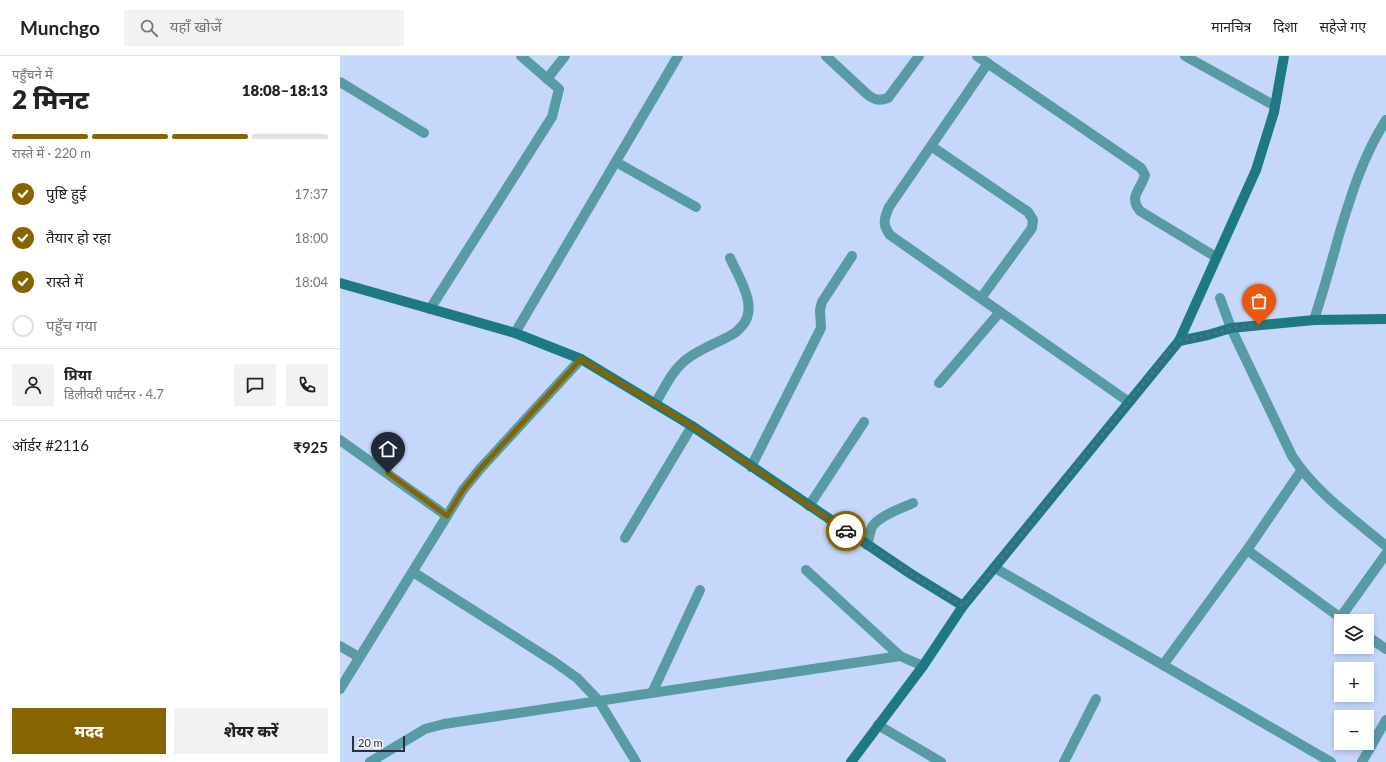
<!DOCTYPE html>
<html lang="hi">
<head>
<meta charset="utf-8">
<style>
	:root { --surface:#fff; --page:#f2f2f2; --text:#222; --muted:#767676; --line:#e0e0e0; --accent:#866500 }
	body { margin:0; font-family:Lato,"Noto Sans Devanagari",sans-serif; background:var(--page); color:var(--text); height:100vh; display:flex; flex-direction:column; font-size:15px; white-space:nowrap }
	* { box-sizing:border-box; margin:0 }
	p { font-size:13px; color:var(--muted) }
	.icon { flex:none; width:22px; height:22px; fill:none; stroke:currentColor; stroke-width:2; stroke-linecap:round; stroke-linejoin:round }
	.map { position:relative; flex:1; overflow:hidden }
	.details { display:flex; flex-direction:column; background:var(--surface); width:340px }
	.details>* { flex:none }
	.tools { position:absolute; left:994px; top:558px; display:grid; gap:8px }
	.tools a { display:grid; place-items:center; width:40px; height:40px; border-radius:0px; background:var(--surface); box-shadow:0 2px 6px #0003; font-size:20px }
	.scale { position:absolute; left:12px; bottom:10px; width:53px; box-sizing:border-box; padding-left:4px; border:2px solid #292f3e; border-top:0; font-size:11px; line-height:14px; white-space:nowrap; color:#292f3e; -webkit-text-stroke:3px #f6f8fc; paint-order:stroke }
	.pin { position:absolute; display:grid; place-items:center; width:34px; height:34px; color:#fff; margin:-41px -17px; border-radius:50% 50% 50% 0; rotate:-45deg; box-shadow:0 0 4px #0007 }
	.pin .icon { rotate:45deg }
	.courier { position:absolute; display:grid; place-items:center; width:40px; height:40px; margin:-20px; border:3px solid #866500; border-radius:50%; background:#fff; color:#222; box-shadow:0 1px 5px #0007 }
	.head em { font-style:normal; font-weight:800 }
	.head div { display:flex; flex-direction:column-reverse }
	.head { display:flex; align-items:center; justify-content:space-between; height:68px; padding:0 12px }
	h1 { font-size:26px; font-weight:800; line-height:30px }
	.bar { display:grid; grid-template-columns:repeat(4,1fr); gap:6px 4px; align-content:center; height:48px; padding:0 12px }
	.bar i { height:5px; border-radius:3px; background:var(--line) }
	.bar .on { background:var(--accent) }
	.bar p { grid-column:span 4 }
	.line { display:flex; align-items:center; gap:10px; padding:0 12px; border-top:1px solid var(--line) }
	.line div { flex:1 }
	.round { display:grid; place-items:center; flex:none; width:42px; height:42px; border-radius:0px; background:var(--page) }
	ol { padding:0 12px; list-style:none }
	li { display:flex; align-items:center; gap:12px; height:44px }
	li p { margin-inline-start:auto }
	li .icon { padding:4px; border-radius:50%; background:var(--accent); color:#fff; stroke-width:4 }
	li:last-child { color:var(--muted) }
	li i { width:22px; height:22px; border:2px solid var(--line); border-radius:50% }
	.primary-button { display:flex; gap:8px; margin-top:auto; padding:8px 12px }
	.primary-button a { flex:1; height:46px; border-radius:0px; background:var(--accent); color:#fff; font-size:16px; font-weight:800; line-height:46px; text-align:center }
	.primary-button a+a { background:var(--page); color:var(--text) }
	header { display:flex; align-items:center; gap:24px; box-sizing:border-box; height:56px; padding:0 20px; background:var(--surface); border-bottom:1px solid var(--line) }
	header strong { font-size:19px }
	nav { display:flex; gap:22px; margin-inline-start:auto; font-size:14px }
	.search { width:280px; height:36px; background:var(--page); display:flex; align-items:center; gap:10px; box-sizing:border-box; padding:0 14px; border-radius:0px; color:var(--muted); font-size:15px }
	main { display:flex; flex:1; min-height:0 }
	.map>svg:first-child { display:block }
</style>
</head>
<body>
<header>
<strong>Munchgo</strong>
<div class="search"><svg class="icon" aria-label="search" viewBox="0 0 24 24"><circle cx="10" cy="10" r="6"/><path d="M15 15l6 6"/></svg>यहाँ खोजें</div>
<nav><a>मानचित्र</a><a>दिशा</a><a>सहेजे गए</a></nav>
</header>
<main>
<section class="details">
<div class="head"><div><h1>2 मिनट</h1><p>पहुँचने में</p></div><em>18:08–18:13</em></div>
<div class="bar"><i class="on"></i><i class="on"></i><i class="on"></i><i></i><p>रास्ते में · 220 m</p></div>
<ol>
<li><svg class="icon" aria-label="check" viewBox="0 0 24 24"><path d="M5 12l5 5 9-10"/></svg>पुष्टि हुई<p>17:37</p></li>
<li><svg class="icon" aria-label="check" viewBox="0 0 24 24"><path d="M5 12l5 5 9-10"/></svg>तैयार हो रहा<p>18:00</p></li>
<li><svg class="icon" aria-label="check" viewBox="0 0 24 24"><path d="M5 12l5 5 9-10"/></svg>रास्ते में<p>18:04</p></li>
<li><i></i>पहुँच गया</li>
</ol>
<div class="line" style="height:72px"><a class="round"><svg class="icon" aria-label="person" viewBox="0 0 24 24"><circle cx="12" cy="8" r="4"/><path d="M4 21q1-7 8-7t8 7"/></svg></a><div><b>प्रिया</b><p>डिलीवरी पार्टनर · 4.7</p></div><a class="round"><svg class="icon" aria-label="chat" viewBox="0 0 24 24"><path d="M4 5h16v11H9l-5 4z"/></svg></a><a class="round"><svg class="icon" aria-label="phone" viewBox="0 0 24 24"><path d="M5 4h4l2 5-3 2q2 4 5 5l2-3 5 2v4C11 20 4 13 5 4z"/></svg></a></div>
<div class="line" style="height:52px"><div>ऑर्डर #2116</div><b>₹925</b></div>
<div class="primary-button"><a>मदद</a><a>शेयर करें</a></div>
</section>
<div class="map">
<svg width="1046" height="706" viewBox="0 0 1046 706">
	<rect width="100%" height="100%" fill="#c6d7fc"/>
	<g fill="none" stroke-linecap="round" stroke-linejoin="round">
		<!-- street -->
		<g stroke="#599ba4" stroke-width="10">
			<path d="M486,0L528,39C535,44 539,45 548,42L579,0"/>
			<path d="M637,0L801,112L805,119C801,134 788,140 800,155L876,201"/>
			<path d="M845,0L935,50"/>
			<path d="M648,7L549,151C544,163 542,168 550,179L789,346"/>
			<path d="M207,23L225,0"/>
			<path d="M0,26L84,77"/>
			<path d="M591,90L688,156L693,164L692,172L641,242"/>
			<path d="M276,106L356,151"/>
			<path d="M880,242L891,272L952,400C976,437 1013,462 1046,490"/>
			<path d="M90,253L212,61L219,33L181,0"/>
			<path d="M974,264C983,236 991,208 999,179C1011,139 1023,100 1046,64"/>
			<path d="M175,277L338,0"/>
			<path d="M599,327L660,256"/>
			<path d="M315,348C324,333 332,314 347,303C361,292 378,287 393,278C397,276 399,273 402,270C419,251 399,222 390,202"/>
			<path d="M0,384L107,460"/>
			<path d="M411,411L481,272L480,254L482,246L512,200"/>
			<path d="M469,450L524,366"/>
			<path d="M285,482L352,370"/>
			<path d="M527,489C529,483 530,476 532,471C538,460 562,452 573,447"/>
			<path d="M907,494L1005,565"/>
			<path d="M655,512L991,706"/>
			<path d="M466,514L560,600"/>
			<path d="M73,516L213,605L237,622L259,645L296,706"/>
			<path d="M1000,562L1046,498"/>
			<path d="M1027,580L1046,593"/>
			<path d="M0,590L19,601"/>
			<path d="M823,609L907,494L961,415"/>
			<path d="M0,633L123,434L140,413L241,303"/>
			<path d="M312,637L360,534"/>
			<path d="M538,669L601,706"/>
			<path d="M30,706L85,673L104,668L560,600L583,610"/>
			<path d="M724,706L756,643"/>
			<path d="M1022,706L1046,664"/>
		</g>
		<!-- secondary -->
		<g stroke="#1d7a84" stroke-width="10">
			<path d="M0,227L175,277L241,303L352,370L571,518L623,550"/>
			<path d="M839,285L916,114L934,56L944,0"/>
			<path d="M511,706L583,610L623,550L839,285L868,279L891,272L974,264L1046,263"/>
		</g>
	</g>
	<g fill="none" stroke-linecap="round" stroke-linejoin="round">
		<!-- done -->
		<path stroke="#606a80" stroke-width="4" stroke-dasharray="0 7.2" d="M506,475L571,518L623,550L838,285L868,279L891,272L919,269"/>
		<!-- route -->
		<path stroke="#866500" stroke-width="5" d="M48,417L107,460L123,434L140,413L241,303L352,370L506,475"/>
	</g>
</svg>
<div class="tools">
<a><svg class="icon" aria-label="layers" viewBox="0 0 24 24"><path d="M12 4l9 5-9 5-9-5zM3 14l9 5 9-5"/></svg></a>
<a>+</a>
<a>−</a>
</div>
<div class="scale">20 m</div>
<div class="pin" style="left:919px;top:269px;background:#ea580c"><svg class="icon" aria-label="bag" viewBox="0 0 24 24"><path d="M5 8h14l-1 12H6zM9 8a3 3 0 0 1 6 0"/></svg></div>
<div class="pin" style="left:48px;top:417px;background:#1f2937"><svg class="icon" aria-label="home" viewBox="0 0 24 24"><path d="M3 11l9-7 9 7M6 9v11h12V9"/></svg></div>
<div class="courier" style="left:506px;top:475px"><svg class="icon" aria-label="car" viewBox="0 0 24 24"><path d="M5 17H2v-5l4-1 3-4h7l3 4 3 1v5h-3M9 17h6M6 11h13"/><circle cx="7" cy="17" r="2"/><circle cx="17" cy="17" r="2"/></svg></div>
</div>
</main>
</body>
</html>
